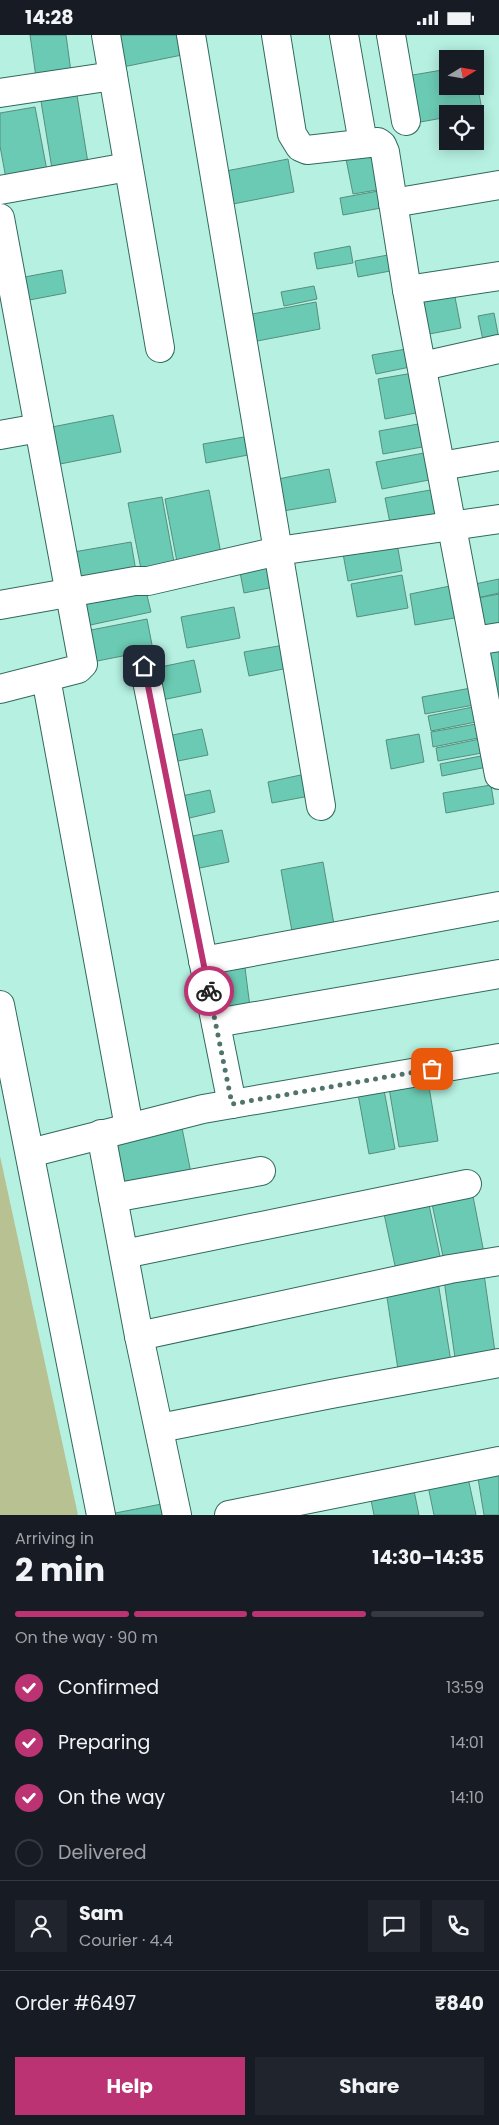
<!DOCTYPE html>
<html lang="en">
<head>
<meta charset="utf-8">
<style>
	:root { --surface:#171b24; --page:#20242c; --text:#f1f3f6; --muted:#9ea1a6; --line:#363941; --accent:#bb3372 }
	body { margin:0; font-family:Poppins,sans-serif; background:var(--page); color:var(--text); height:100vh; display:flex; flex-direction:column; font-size:19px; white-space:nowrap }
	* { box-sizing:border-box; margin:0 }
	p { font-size:16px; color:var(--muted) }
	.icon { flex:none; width:28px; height:28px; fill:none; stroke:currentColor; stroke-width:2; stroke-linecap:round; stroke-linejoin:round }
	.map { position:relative; height:1480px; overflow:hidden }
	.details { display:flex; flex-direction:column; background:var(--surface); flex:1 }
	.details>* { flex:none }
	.needle { width:32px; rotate:79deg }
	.tools { position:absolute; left:439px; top:15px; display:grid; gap:10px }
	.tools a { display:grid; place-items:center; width:45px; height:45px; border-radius:0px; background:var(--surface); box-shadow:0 2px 12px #0003; font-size:25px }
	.pin { position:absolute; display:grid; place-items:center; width:42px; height:42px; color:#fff; margin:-21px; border-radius:10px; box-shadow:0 2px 8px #0006 }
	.courier { position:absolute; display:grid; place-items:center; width:50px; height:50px; margin:-25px; border:4px solid #bb3372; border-radius:50%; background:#fff; color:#222; box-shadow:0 1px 6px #0007 }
	.head em { font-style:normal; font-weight:700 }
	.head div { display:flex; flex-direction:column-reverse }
	.head { display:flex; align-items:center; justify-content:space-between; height:85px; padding:0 15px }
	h1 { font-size:32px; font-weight:700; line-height:38px }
	.bar { display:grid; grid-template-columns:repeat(4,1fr); gap:8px 5px; align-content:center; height:60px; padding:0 15px }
	.bar i { height:6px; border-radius:4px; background:var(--line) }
	.bar .selected { background:var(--accent) }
	.bar p { grid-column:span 4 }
	.line { display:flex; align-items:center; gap:12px; padding:0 15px; border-top:1px solid var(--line) }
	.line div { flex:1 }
	.round { display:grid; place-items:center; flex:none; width:52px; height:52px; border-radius:0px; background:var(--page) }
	ol { padding:0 15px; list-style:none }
	li { display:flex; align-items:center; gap:15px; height:55px }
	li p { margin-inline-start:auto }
	li .icon { padding:5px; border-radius:50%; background:var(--accent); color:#fff; stroke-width:4 }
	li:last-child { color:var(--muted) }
	li i { width:28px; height:28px; border:2px solid var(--line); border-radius:50% }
	.primary-button { display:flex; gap:10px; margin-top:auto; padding:10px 15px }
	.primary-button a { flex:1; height:58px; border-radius:0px; background:var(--accent); color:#fff; font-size:20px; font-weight:700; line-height:58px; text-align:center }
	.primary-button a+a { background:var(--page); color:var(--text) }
	.status { display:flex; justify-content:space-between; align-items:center; height:35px; padding:0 25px; background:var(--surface); direction:ltr }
	.status svg { height:14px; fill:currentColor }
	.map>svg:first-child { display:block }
</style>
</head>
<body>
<div class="status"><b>14:28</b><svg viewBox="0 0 49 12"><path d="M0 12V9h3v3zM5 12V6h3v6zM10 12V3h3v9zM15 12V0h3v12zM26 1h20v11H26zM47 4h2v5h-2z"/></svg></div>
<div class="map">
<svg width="499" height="1480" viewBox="0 0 499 1480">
	<rect width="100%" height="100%" fill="#b5f0e0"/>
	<!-- green -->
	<path fill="#b8c191" d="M0,1121L78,1480H0Z"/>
	<!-- building -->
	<g fill="#6bcab3" stroke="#568e80">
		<path d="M30,0H66L71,37L36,42Z"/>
		<path d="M106,0H178L182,20L113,34Z"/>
		<path d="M448,34V51H475V37L482,75L464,79H448V82L415,88L407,41Z"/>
		<path d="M75,48L89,134L53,140L39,54Z"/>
		<path d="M35,72L48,141L7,149L0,111V78Z"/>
		<path d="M377,118L383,154L353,159L346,124Z"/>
		<path d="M288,124L294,157L233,169L226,136Z"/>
		<path d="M389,154L392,171L343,180L340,163Z"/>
		<path d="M350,211L353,228L317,234L314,218Z"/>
		<path d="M399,218L401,234L358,242L355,226Z"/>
		<path d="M62,235L66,258L19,267L14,244Z"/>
		<path d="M314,251L317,264L284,271L281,257Z"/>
		<path d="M453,252L461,293L424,300L416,258Z"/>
		<path d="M316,267L320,294L252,307L247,280Z"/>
		<path d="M494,278L499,304L485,315L478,281Z"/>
		<path d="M412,313L415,331L376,339L372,320Z"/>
		<path d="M419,337L426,376L385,384L378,344Z"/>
		<path d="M113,380L121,417L50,431L42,394Z"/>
		<path d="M424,388L428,411L383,419L379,396Z"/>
		<path d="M244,402L248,420L206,428L203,409Z"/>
		<path d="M424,418L429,445L382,454L376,427Z"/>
		<path d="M329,434L336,467L283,476L278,444Z"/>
		<path d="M436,454L442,489L392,498L385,463Z"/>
		<path d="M209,455L222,524L178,532L165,464Z"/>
		<path d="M162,462L176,538L143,544L128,468Z"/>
		<path d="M396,503L402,536L348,546L342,513Z"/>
		<path d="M131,507L137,542L74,553L68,518Z"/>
		<path d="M275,526L279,551L244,558L239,532Z"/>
		<path d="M402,540L408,573L357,582L351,549Z"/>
		<path d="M499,544V558L477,563L475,549Z"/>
		<path d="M144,548L151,577L81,592L75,563Z"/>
		<path d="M455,550L460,582L415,590L410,559Z"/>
		<path d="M499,559V590L484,593L478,563Z"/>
		<path d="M234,572L240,603L187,613L181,582Z"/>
		<path d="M147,584L153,615L87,628L81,597Z"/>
		<path d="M499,609V679L481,612Z"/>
		<path d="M284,610L288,633L249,641L244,617Z"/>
		<path d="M194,625L201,657L157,666L151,634Z"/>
		<path d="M471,653L474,670L425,679L422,662Z"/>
		<path d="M473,672L476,687L431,696L428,681Z"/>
		<path d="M476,689L478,703L433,712L431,697Z"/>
		<path d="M202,694L208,720L168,728L163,702Z"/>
		<path d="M419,699L424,727L391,734L386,705Z"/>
		<path d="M480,704L482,718L438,726L436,713Z"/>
		<path d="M486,720L487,732L442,741L440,729Z"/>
		<path d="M310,738L315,760L272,768L268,747Z"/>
		<path d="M491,750L494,769L446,778L443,758Z"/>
		<path d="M210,755L215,777L181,785L177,762Z"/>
		<path d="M222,795L229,827L190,835L183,803Z"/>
		<path d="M323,827L335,895L293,902L281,835Z"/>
		<path d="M244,925L250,972L219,976L213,929Z"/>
		<path d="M428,1046L438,1106L399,1112L389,1053Z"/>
		<path d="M384,1055L395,1114L369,1119L358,1059Z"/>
		<path d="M182,1093L192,1143L122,1156L113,1106Z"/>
		<path d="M472,1156L484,1218L444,1226L431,1164Z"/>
		<path d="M428,1165L442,1231L397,1240L383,1174Z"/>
		<path d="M484,1239L496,1324L456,1330L444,1245Z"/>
		<path d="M438,1247L452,1333L399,1341L386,1256Z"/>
		<path d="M499,1433V1480H484L477,1437Z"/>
		<path d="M467,1438L476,1480H434L427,1446Z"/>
		<path d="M413,1451L419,1480H374L370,1460Z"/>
		<path d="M172,1467L174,1480H105Z"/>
	</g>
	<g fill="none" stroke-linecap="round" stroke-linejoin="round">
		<!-- minor casing -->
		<g stroke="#31695d" stroke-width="30">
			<g id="minor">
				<path d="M106,0L160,313"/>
				<path d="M191,0L321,771"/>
				<path d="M276,0L292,99L300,112L307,115L378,107L382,110L385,117L407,255L499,740"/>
				<path d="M344,0L363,108"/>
				<path d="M391,0L406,86"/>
				<path d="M0,58L113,41"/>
				<path d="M0,155L128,132"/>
				<path d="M393,168L499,150"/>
				<path d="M0,183L83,629L78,634L0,654"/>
				<path d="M407,255L499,241"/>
				<path d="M423,331L499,314"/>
				<path d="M0,400L39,393"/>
				<path d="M441,431L499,421"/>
				<path d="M0,570L135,546H148L278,516L499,484"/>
				<path d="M474,606L499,602"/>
				<path d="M144,631L232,1069"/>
				<path d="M46,643L129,1092"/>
				<path d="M203,926L499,871"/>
				<path d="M0,970L101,1480"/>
				<path d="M216,988L499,939"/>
				<path d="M101,1099L139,1301L177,1480"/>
				<path d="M30,1118L203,1074L499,1023"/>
				<path d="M113,1163L261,1136"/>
				<path d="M124,1219L467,1149"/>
				<path d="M139,1301L450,1234L499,1226"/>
				<path d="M160,1393L331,1359L499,1328"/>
				<path d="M229,1480L499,1426"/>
			</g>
		</g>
		<!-- minor -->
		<use href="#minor" stroke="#fff" stroke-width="28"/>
	</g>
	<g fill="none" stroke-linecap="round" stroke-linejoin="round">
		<!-- done -->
		<path stroke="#50746b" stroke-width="5" stroke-dasharray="0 9" d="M209,956L232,1069L432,1034"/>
		<!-- route -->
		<path stroke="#bb3372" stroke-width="6" d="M144,631L209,956"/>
	</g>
</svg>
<div class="tools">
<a><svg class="needle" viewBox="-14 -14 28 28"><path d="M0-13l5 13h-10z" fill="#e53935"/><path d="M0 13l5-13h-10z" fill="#9ea1a6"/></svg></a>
<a><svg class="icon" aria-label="locate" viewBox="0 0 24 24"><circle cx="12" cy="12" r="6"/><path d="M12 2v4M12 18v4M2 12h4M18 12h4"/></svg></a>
</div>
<div class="pin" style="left:432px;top:1034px;background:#ea580c"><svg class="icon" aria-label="bag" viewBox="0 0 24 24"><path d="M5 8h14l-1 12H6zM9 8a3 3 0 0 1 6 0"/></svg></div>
<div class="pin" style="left:144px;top:631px;background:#1f2937"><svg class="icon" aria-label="home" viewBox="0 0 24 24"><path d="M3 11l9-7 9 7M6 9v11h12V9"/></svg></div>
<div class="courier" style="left:209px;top:956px"><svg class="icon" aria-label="bike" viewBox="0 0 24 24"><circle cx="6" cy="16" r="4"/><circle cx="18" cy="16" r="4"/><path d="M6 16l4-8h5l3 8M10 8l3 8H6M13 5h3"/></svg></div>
</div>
<section class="details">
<div class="head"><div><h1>2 min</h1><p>Arriving in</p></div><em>14:30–14:35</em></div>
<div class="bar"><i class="selected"></i><i class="selected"></i><i class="selected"></i><i></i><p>On the way · 90 m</p></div>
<ol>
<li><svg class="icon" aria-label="check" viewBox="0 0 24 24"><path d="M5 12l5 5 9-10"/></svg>Confirmed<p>13:59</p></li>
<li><svg class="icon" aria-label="check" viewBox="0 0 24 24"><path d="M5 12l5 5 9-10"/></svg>Preparing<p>14:01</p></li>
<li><svg class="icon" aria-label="check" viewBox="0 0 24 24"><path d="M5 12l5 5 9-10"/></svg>On the way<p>14:10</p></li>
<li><i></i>Delivered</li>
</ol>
<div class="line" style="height:90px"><a class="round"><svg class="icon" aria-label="person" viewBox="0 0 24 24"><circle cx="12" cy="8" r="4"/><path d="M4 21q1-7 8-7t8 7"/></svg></a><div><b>Sam</b><p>Courier · 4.4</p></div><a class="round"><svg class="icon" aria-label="chat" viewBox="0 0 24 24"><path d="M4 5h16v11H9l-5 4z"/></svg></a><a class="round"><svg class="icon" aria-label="phone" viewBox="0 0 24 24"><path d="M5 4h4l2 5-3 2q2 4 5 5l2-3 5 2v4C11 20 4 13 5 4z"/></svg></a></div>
<div class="line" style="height:65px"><div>Order #6497</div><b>₹840</b></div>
<div class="primary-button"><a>Help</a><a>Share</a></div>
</section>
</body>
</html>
